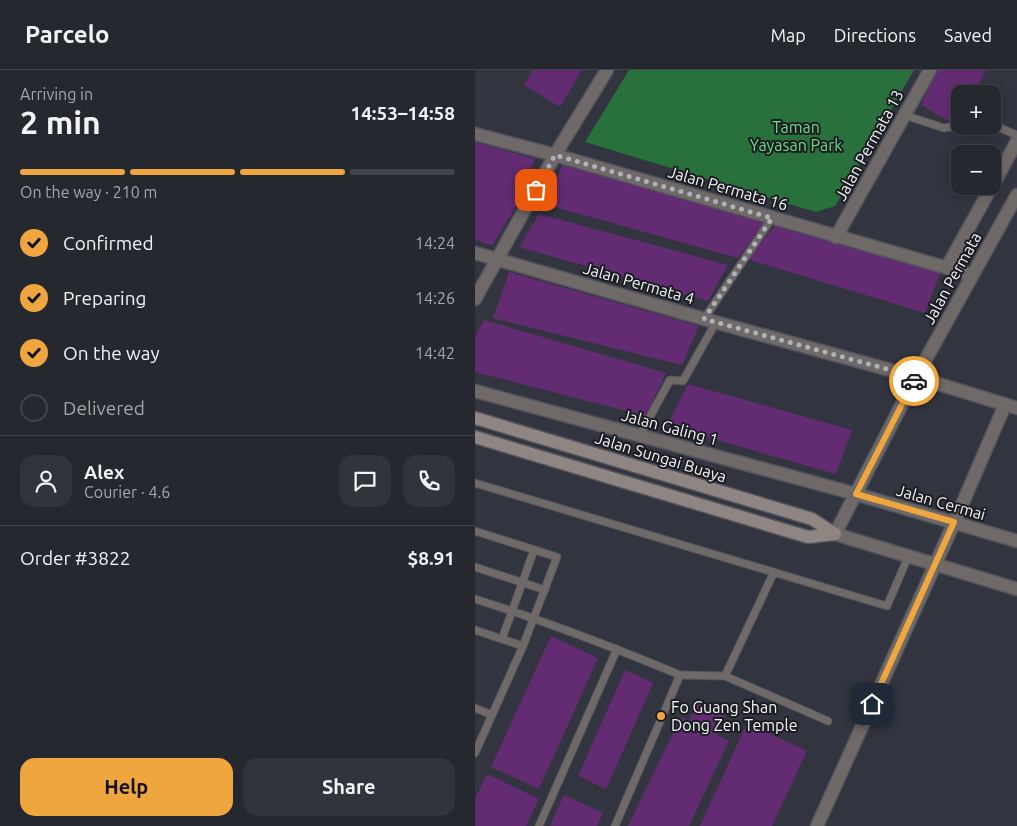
<!DOCTYPE html>
<html lang="en">
<head>
<meta charset="utf-8">
<style>
	:root { --surface:#26282f; --page:#32343b; --text:#f1f3f6; --muted:#a4a6aa; --line:#42444b; --accent:#f0a63f }
	body { margin:0; font-family:Ubuntu,sans-serif; background:var(--page); color:var(--text); height:100vh; display:flex; flex-direction:column; font-size:19px; white-space:nowrap }
	* { box-sizing:border-box; margin:0 }
	p { font-size:16px; color:var(--muted) }
	.icon { flex:none; width:28px; height:28px; fill:none; stroke:currentColor; stroke-width:2; stroke-linecap:round; stroke-linejoin:round }
	.map { position:relative; flex:1; overflow:hidden }
	.details { display:flex; flex-direction:column; background:var(--surface); width:475px }
	.details>* { flex:none }
	.buttons { position:absolute; left:476px; top:15px; display:grid; gap:10px }
	.buttons a { display:grid; place-items:center; width:50px; height:50px; border-radius:10px; background:var(--surface); box-shadow:0 2px 12px #0003,0 0 0 1px var(--line); font-size:25px }
	.pin { position:absolute; display:grid; place-items:center; width:42px; height:42px; color:#fff; margin:-21px; border-radius:10px; box-shadow:0 2px 8px #0006 }
	.courier { position:absolute; display:grid; place-items:center; width:50px; height:50px; margin:-25px; border:4px solid #f0a63f; border-radius:50%; background:#fff; color:#222; box-shadow:0 1px 6px #0007 }
	.head em { font-style:normal; font-weight:600 }
	.head div { display:flex; flex-direction:column-reverse }
	.head { display:flex; align-items:center; justify-content:space-between; height:85px; padding:0 20px }
	h1 { font-size:32px; font-weight:600; line-height:38px }
	.bar { display:grid; grid-template-columns:repeat(4,1fr); gap:8px 5px; align-content:center; height:60px; padding:0 20px }
	.bar i { height:6px; border-radius:4px; background:var(--line) }
	.bar .selected { background:var(--accent) }
	.bar p { grid-column:span 4 }
	.line { display:flex; align-items:center; gap:12px; padding:0 20px; border-top:1px solid var(--line) }
	.line div { flex:1 }
	.round { display:grid; place-items:center; flex:none; width:52px; height:52px; border-radius:15px; background:var(--page) }
	ol { padding:0 20px; list-style:none }
	li { display:flex; align-items:center; gap:15px; height:55px }
	li p { margin-inline-start:auto }
	li .icon { padding:5px; border-radius:50%; background:var(--accent); color:#111; stroke-width:4 }
	li:last-child { color:var(--muted) }
	li i { width:28px; height:28px; border:2px solid var(--line); border-radius:50% }
	.action { display:flex; gap:10px; margin-top:auto; padding:10px 20px }
	.action a { flex:1; height:58px; border-radius:15px; background:var(--accent); color:#111; font-size:20px; font-weight:600; line-height:58px; text-align:center }
	.action a+a { background:var(--page); color:var(--text) }
	header { display:flex; align-items:center; gap:30px; box-sizing:border-box; height:70px; padding:0 25px; background:var(--surface); border-bottom:1px solid var(--line) }
	header strong { font-size:24px }
	nav { display:flex; gap:28px; margin-inline-start:auto; font-size:18px }
	main { display:flex; flex:1; min-height:0 }
	.map>svg:first-child { display:block }
</style>
</head>
<body>
<header>
<strong>Parcelo</strong>
<nav><a>Map</a><a>Directions</a><a>Saved</a></nav>
</header>
<main>
<section class="details">
<div class="head"><div><h1>2 min</h1><p>Arriving in</p></div><em>14:53–14:58</em></div>
<div class="bar"><i class="selected"></i><i class="selected"></i><i class="selected"></i><i></i><p>On the way · 210 m</p></div>
<ol>
<li><svg class="icon" aria-label="check" viewBox="0 0 24 24"><path d="M5 12l5 5 9-10"/></svg>Confirmed<p>14:24</p></li>
<li><svg class="icon" aria-label="check" viewBox="0 0 24 24"><path d="M5 12l5 5 9-10"/></svg>Preparing<p>14:26</p></li>
<li><svg class="icon" aria-label="check" viewBox="0 0 24 24"><path d="M5 12l5 5 9-10"/></svg>On the way<p>14:42</p></li>
<li><i></i>Delivered</li>
</ol>
<div class="line" style="height:90px"><a class="round"><svg class="icon" aria-label="person" viewBox="0 0 24 24"><circle cx="12" cy="8" r="4"/><path d="M4 21q1-7 8-7t8 7"/></svg></a><div><b>Alex</b><p>Courier · 4.6</p></div><a class="round"><svg class="icon" aria-label="chat" viewBox="0 0 24 24"><path d="M4 5h16v11H9l-5 4z"/></svg></a><a class="round"><svg class="icon" aria-label="phone" viewBox="0 0 24 24"><path d="M5 4h4l2 5-3 2q2 4 5 5l2-3 5 2v4C11 20 4 13 5 4z"/></svg></a></div>
<div class="line" style="height:65px"><div>Order #3822</div><b>$8.91</b></div>
<div class="action"><a>Help</a><a>Share</a></div>
</section>
<div class="map">
<svg width="542" height="756" viewBox="0 0 542 756">
	<rect width="100%" height="100%" fill="#32353f"/>
	<!-- green -->
	<path fill="#28713d" d="M154,0H439L360,136L341,142L110,72Z"/>
	<!-- building -->
	<g fill="#632c72">
		<path d="M58,0H107L85,37L49,15Z"/>
		<path d="M461,0H511L498,24H485V47L481,55L446,35Z"/>
		<path d="M0,72L60,89L43,133L17,175L0,170Z"/>
		<path d="M89,93L198,122L289,153L263,188L69,134Z"/>
		<path d="M64,144L253,195L233,231L44,177Z"/>
		<path d="M300,156L465,203L450,243L272,189Z"/>
		<path d="M34,202L224,256L207,295L18,248Z"/>
		<path d="M9,250L191,303L171,346L0,302V267Z"/>
		<path d="M213,314L377,360L361,404L192,356Z"/>
		<path d="M76,566L123,588L64,719L16,697Z"/>
		<path d="M150,600L178,613L131,719L103,706Z"/>
		<path d="M224,629L252,643L242,665L254,671L214,756H153L206,647L214,651Z"/>
		<path d="M272,653L332,681L297,756H225Z"/>
		<path d="M12,704L64,729L51,756H0V729Z"/>
		<path d="M89,725L128,743L122,756H75Z"/>
	</g>
	<g fill="none" stroke-linecap="round" stroke-linejoin="round">
		<!-- lane casing -->
		<g stroke="#51545d" stroke-width="9">
			<g id="lane">
				<path d="M429,45L469,58L485,55"/>
				<path d="M518,55L542,65"/>
				<path d="M229,249L297,148"/>
				<path d="M165,365L195,310L208,311L241,252"/>
				<path d="M0,413L412,536L433,487"/>
				<path d="M0,461L82,487L48,576L0,683"/>
				<path d="M0,497L70,520"/>
				<path d="M0,529C70,551 138,577 205,605L140,756"/>
				<path d="M0,560L48,576"/>
				<path d="M27,569L59,480"/>
				<path d="M205,605L250,606L353,651"/>
				<path d="M250,606L299,502"/>
				<path d="M0,638L17,645"/>
				<path d="M64,756L142,579"/>
			</g>
		</g>
		<!-- street casing -->
		<g stroke="#51545d" stroke-width="15">
			<g id="street">
				<path d="M0,64L80,85L497,205"/>
				<path d="M518,115L542,71"/>
				<path d="M542,125L441,307L360,464L542,519"/>
				<path d="M361,167L455,0"/>
				<path d="M0,183L229,249L441,307L542,338"/>
				<path d="M472,197L517,116"/>
				<path d="M0,229L80,85L132,0"/>
				<path d="M0,321L381,424L542,471"/>
				<path d="M342,756L479,453L530,335"/>
			</g>
		</g>
		<!-- secondary casing -->
		<g stroke="#51545d" stroke-width="15">
			<g id="secondary">
				<path d="M0,348L337,449L360,464"/>
				<path d="M0,367L333,467L360,464"/>
			</g>
		</g>
		<!-- lane -->
		<use href="#lane" stroke="#6f6967" stroke-width="7"/>
		<!-- street -->
		<use href="#street" stroke="#6f6967" stroke-width="12"/>
		<!-- secondary -->
		<use href="#secondary" stroke="#8f8583" stroke-width="12"/>
	</g>
	<g fill="none" stroke-linecap="round" stroke-linejoin="round">
		<!-- done -->
		<path stroke="#afb2b9" stroke-width="5" stroke-dasharray="0 9" d="M61,120L80,85L297,148L229,249L441,307L439,311"/>
		<!-- route -->
		<path stroke="#f0a63f" stroke-width="6" d="M397,634L479,452L381,424L439,311"/>
	</g>
	<!-- markers -->
	<circle fill="#f0a63f" stroke="#1b1d21" stroke-width="2" cx="186" cy="646" r="5"/>
	<g text-anchor="middle" stroke-width="4" stroke-linejoin="round" paint-order="stroke">
		<!-- park labels -->
		<g font-size="16" fill="#6ddd8a" stroke="#1b1d21">
			<text x="321" y="63">Taman<tspan x="321" dy="18">Yayasan Park</tspan></text>
		</g>
		<!-- street labels -->
		<g font-size="16" fill="#f3f5fb" stroke="#1b1d21">
			<text transform="translate(394 75) rotate(-61)" y="6">Jalan Permata 13</text>
			<text transform="translate(253 118) rotate(16)" y="6">Jalan Permata 16</text>
			<text transform="translate(477 208) rotate(-61)" y="6">Jalan Permata</text>
			<text transform="translate(164 213) rotate(16)" y="6">Jalan Permata 4</text>
			<text transform="translate(195 357) rotate(15)" y="6">Jalan Galing 1</text>
			<text transform="translate(186 387) rotate(17)" y="6">Jalan Sungai Buaya</text>
			<text transform="translate(466 432) rotate(16)" y="6">Jalan Cermai</text>
		</g>
		<!-- poi labels -->
		<g font-size="16" fill="#f3f5fb" stroke="#1b1d21" text-anchor="start">
			<text x="196" y="643">Fo Guang Shan<tspan x="196" dy="18">Dong Zen Temple</tspan></text>
		</g>
	</g>
</svg>
<div class="buttons">
<a>+</a>
<a>−</a>
</div>
<div class="pin" style="left:61px;top:120px;background:#ea580c"><svg class="icon" aria-label="bag" viewBox="0 0 24 24"><path d="M5 8h14l-1 12H6zM9 8a3 3 0 0 1 6 0"/></svg></div>
<div class="pin" style="left:397px;top:634px;background:#1f2937"><svg class="icon" aria-label="home" viewBox="0 0 24 24"><path d="M3 11l9-7 9 7M6 9v11h12V9"/></svg></div>
<div class="courier" style="left:439px;top:311px"><svg class="icon" aria-label="car" viewBox="0 0 24 24"><path d="M5 17H2v-5l4-1 3-4h7l3 4 3 1v5h-3M9 17h6M6 11h13"/><circle cx="7" cy="17" r="2"/><circle cx="17" cy="17" r="2"/></svg></div>
</div>
</main>
</body>
</html>
